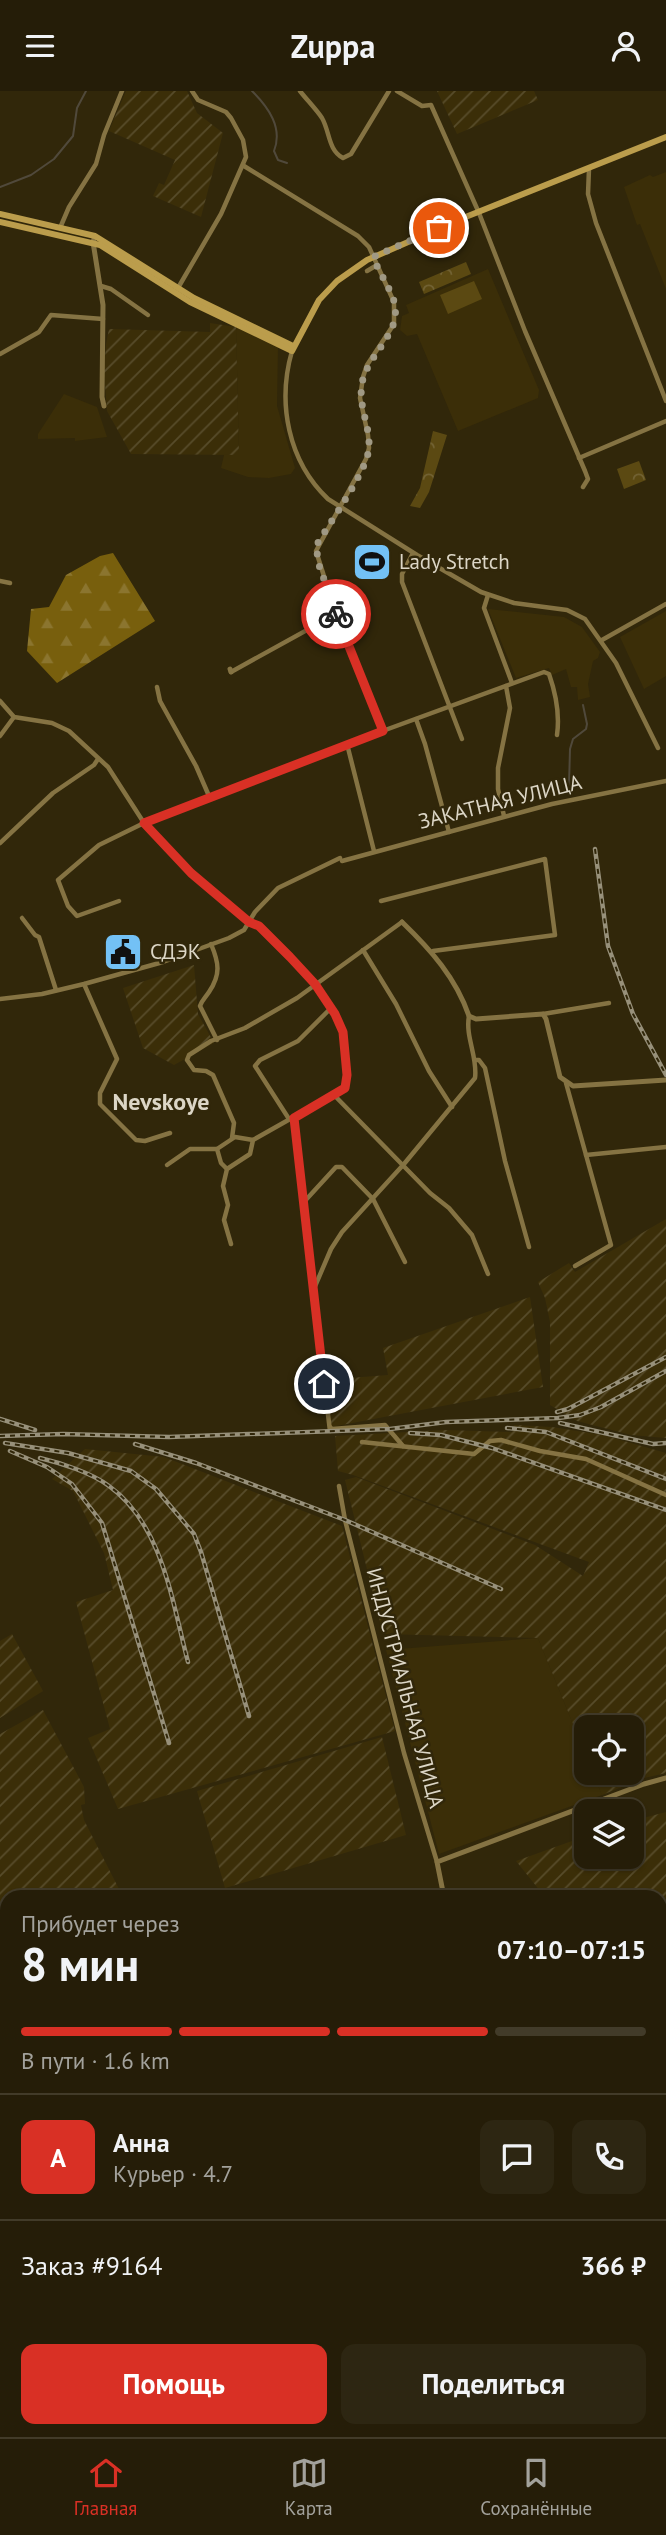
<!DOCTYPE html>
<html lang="ru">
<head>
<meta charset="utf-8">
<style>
	:root { --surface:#251d08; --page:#2d2612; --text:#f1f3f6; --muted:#a3a29c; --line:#423b29; --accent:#d93025 }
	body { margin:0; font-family:"PT Sans",sans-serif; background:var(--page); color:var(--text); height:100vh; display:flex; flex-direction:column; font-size:26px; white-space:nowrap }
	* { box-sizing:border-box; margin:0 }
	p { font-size:23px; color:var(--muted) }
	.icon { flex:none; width:38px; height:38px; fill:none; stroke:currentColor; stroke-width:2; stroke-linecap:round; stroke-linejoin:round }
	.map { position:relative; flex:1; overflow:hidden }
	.side { position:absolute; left:0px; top:1799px; width:667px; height:548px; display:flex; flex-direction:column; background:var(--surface); border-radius:21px 21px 0 0; box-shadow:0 2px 5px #0004,0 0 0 2px var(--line) }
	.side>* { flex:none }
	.fabs { position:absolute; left:574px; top:1624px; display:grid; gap:14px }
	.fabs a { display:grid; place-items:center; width:70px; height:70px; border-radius:14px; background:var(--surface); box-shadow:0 2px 5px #0004,0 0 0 2px var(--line); font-size:35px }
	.pin { position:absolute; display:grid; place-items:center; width:60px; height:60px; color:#fff; margin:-30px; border:4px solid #fff; border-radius:50%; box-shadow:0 2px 7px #0007 }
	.courier { position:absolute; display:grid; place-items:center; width:70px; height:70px; margin:-35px; border:5px solid #d93025; border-radius:50%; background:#fff; color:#222; box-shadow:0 2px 9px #0007 }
	.summary em { font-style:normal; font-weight:800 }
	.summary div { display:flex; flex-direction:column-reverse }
	.summary { display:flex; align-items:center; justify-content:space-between; height:119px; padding:0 21px }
	h1 { font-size:46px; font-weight:800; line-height:52px }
	.bar { display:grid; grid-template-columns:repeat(4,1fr); gap:10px 7px; align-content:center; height:84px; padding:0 21px }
	.bar i { height:9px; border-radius:5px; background:var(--line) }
	.bar .selected { background:var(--accent) }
	.bar p { grid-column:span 4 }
	.line { display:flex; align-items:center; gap:18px; padding:0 21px; border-top:2px solid var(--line) }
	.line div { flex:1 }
	.round { display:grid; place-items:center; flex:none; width:74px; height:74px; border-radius:14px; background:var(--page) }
	.primary-button { display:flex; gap:14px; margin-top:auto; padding:14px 21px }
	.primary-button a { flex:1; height:80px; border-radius:14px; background:var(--accent); color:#fff; font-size:28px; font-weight:800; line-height:80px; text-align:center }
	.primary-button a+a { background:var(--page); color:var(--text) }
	header { display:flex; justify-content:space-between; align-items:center; height:91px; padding:0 21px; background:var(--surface); font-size:32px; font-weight:800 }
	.menu { display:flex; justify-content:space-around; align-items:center; height:98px; border-top:2px solid var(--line); background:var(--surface); font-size:19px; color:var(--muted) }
	.menu a { display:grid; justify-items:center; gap:4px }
	.menu .selected { color:var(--accent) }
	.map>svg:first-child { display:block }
</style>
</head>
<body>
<header><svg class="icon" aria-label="menu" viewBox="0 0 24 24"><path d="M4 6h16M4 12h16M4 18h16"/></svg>Zuppa<svg class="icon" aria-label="person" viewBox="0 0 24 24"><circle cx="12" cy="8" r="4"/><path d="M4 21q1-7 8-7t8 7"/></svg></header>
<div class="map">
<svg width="666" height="2346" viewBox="0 0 666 2346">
	<defs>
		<pattern id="industrial-furrows" width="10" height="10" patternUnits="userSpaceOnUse" patternTransform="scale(1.75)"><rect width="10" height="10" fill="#3b2e08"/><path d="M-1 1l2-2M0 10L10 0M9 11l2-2" fill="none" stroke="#574c2a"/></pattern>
		<pattern id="forest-firs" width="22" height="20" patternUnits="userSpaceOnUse" patternTransform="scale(1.75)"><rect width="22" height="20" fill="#785f0d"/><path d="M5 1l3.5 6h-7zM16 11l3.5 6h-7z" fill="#8b752f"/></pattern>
		<pattern id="park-crowns" width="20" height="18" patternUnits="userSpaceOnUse" patternTransform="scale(1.75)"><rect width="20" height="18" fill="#5b4912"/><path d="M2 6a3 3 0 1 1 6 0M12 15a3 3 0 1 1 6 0" fill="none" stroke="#726233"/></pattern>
	</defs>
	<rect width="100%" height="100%" fill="#31270a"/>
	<!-- built -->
	<g fill="#3b2e08">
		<path d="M666,81V198L640,133L637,134L624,96L650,84L653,86Z"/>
		<path d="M488,178L539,299L538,307L458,340L417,243L407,245L400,239L402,225L409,222L406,214Z"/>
		<path d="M236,236L278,256L277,315L295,377L291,383L269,387L248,386L221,377L224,364H239Z"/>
		<path d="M64,303L97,316L107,346L75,350V347L38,348V343Z"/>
		<path d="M488,518L564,526L582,536L600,561L598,567L593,570L588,593L590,606L578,609L577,596H571L566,578L552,584L549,577L516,587Z"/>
		<path d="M666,520V585L644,598L620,546Z"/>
		<path d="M538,1547L586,1665V1682H593L602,1704L439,1763L386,1559Z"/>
	</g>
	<!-- industrial -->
	<g fill="url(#industrial-furrows)">
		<path d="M126,0H187L197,22L223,42L201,126L153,105L159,92L164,94L175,69L109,40Z"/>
		<path d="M437,0H534L538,9L457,43Z"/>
		<path d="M210,232L236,236L239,364L131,363L107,320L104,280L106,253L109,238L210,241Z"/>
		<path d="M194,874L198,923L214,952L174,974L143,957L123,897Z"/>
		<path d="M666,1128V1347L631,1344L577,1330L550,1314V1231L545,1207L538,1191L569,1172L575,1181Z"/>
		<path d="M530,1206L543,1296L331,1336L324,1289L388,1284L383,1257Z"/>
		<path d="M514,1334L552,1336L603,1344L666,1362V1682L644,1687L602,1704L593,1682H632V1636H586V1665L538,1547L383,1543L345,1389L356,1386L535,1454L583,1485L589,1471L353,1384L338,1380L335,1345L444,1339L512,1341Z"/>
		<path d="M85,1358L164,1366L342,1435L395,1640L118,1718L88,1647L110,1638L76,1511L113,1499L104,1462L73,1400L52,1388Z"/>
		<path d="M12,1543L43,1600L0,1627V1550Z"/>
		<path d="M43,1619L84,1696L85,1713L81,1714L84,1729L120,1800L114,1803L116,1806H7V1840L0,1827V1643Z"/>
		<path d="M382,1646L406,1744L225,1797L197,1700Z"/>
		<path d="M666,1721V1883L660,1885V1806H545L516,1770L586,1745V1766H632V1730Z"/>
		<path d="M7,1919V2007L0,1991V1921Z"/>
	</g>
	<!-- grass -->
	<g fill="#5b4912">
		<path d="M474,190L482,208L448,223L440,204Z"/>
		<path d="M0,1991L7,2007V2181L0,2172Z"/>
		<path d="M666,2312V2346H570L590,2340H660V2314Z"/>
		<path d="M123,2340H328L334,2346H127Z"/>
	</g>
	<!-- forest -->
	<path fill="url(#forest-firs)" d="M113,462L155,530L57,592L27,560L31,518L49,516L66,484L100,465Z"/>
	<!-- park -->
	<g fill="url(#park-crowns)">
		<path d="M466,171L471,183L424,203L419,191Z"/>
		<path d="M433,340L447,344L429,401L420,417L410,415L420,397Z"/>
		<path d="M639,370L646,389L624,398L617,378Z"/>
	</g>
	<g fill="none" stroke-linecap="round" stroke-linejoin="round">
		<!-- stream -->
		<g stroke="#50493b" stroke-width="2">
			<path d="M252,0C269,17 283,37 274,60L278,69L287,72"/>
			<path d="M0,96L31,84L54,68L73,45L77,17L86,0"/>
			<path d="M569,694L570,658L573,648L586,638L587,633L583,614"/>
		</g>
		<!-- minor -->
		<g stroke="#857343" stroke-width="4.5">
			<path d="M300,0C307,9 316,18 322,27C330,41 328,59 343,67L351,63L389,0"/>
			<path d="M397,0L422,15L431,14L479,122L525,240L585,380L588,388L583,396"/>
			<path d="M244,75L358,145L369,156L394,211V233L367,274L363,286L360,307L368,344L369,357L366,368L316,460L336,523L383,640"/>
			<path d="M589,78L588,103L596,132L666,310"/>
			<path d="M60,137L69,116L96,73L104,44L122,0"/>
			<path d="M367,180L377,174"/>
			<path d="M101,195L111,198L148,224"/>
			<path d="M178,197L221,123L246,66L243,49L231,27L226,21L198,9L192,0"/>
			<path d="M292,260C277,312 288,370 328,408L417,464L481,501L514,512L567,519L585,528L616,572L658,657"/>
			<path d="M0,263L39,241L51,224L103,228"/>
			<path d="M579,367L666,330"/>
			<path d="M413,462L402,483V491L462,648"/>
			<path d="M0,490L10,492"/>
			<path d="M488,504L484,517L512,592"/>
			<path d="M602,549L666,513"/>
			<path d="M231,581L336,523"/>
			<path d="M157,596L160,610L196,675L209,705"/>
			<path d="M0,610L14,626L52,632L69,640L108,676L144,732L157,746L192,782L249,831L259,835C285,861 335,906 343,943C347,958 346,976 347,992L345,997L253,1049L250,1063L227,1078L223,1095L228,1114L224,1129L231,1153"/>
			<path d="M416,628L425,653L449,741"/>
			<path d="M0,645L14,626"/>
			<path d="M347,653L374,760"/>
			<path d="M504,725L498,698V677L510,617L506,595"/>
			<path d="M0,752L53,702L94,674L98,668"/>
			<path d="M342,770L552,713L666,690"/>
			<path d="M119,810L77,825L68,815L58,789L99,754L144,732L347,653L544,581L549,583C556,603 560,623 557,644"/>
			<path d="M381,810L545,768L555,844L433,860"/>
			<path d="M22,827L35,844L39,846L56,899"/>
			<path d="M211,853C219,872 221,883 209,901C205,907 202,909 200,915L217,949"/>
			<path d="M363,859L396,913L429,980L452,1016"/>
			<path d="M84,893L117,968L100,1002V1013L136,1049L145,1050L170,1042"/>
			<path d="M0,908L42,903L84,893L163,871L229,847L244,839L255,821L278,797L340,767"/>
			<path d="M543,923L609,912"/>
			<path d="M475,969H479L485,977L505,1070L529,1156"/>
			<path d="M566,992L611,1154L575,1175"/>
			<path d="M334,1004L430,1102L449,1117L472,1144L488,1183"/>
			<path d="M294,1027L306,1144L330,1340"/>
			<path d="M289,1028L255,975L260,969L298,950L331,917"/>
			<path d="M232,1047L234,1032L213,984L206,980L194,979L187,969L189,964L211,950L245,937L297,907L402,831"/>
			<path d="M217,1058L235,1046L253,1049"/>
			<path d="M586,1064L666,1056"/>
			<path d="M167,1074L190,1058H217L221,1072L227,1078"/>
			<path d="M303,1112L336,1076H342L373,1108L405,1171"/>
			<path d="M313,1200L331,1158L342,1141L404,1073L475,987C478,966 465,946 469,925"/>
			<path d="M330,1336L332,1338L385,1334L403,1355"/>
			<path d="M362,1351L474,1363L490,1350L501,1349L540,1360L586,1368L666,1404"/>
			<path d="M339,1395L345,1429L404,1662L437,1771"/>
			<path d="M0,1835L7,1848"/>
		</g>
		<!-- tertiary -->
		<g stroke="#857343" stroke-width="5">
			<path d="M95,145L93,151L103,214L102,306L104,315"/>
			<path d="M230,578L231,581"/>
			<path d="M402,831C431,859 456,887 469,925L476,928L543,923L546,928L560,986L573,995L666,989"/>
			<path d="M444,1806L437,1771L644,1693L666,1687"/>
		</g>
		<!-- secondary -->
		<g stroke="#bb9d4c" stroke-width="6">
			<path d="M0,123L95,145L194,207L293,255"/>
			<path d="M0,131L100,154L190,211L292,260L319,209L337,190L367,169L463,127L666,46"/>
			<path d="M0,1907L7,1905"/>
			<path d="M660,1992L666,1999"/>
		</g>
		<!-- rail casing -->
		<g stroke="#97907a" stroke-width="4.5">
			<g id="rail">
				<path d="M595,758L608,855L633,923L666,984"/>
				<path d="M557,1321L568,1318L666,1266"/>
				<path d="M0,1328L35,1339"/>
				<path d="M560,1332L653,1353L666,1352"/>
				<path d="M507,1337L546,1341L666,1388"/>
				<path d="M410,1342L441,1344L492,1357L666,1419"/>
				<path d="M0,1345L63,1343L169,1346L390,1338L446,1331L558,1327L580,1324L601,1316L666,1280"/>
				<path d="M5,1352L68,1362L131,1380L156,1398L194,1443L201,1461L249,1625"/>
				<path d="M135,1353L196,1372L345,1429L501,1498"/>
				<path d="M10,1360L47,1376L72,1393L102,1432L169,1652"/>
				<path d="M40,1367C61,1372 92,1382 109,1395C163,1434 172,1511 188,1571"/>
			</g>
		</g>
		<!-- rail -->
		<use href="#rail" stroke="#31270a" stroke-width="2" stroke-dasharray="5" stroke-linecap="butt"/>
	</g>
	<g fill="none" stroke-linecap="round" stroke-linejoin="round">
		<!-- done -->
		<path stroke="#a09984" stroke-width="7" stroke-dasharray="0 12.6" d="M336,523L319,474L316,455C329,432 368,380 369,356C370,334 358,315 362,292C368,262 403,242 394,210C389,195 379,181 373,166L439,137"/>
		<!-- route -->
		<path stroke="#d93025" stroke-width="9" d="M324,1293L294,1027L345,997L347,984L343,941L335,923L315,893L290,866L259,835L249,831L191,782L144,732L383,640L336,523"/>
	</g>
	<!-- icons -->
	<defs>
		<g id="stadium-square" transform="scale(2.0125)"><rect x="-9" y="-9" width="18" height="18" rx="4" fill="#73c1f5" stroke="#31270a"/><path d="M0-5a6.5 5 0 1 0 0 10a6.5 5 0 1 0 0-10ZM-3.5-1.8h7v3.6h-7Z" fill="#111"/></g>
		<g id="civic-square" transform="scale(2.0125)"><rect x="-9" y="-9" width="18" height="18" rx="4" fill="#73c1f5" stroke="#31270a"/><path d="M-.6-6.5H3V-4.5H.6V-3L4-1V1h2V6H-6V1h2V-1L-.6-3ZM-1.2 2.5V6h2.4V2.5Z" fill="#111"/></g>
	</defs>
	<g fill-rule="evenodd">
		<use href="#stadium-square" x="372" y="471"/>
		<use href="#civic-square" x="123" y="861"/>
	</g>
	<g text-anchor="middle" stroke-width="5" stroke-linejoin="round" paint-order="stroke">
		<!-- poi labels -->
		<g font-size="21" fill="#dcd6c6" stroke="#31270a" text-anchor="start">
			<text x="399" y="478">Lady Stretch</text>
			<text x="150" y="868">СДЭК</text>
		</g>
		<!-- street labels -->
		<g font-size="21" fill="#dcd6c6" stroke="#31270a">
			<text transform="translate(500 711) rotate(-14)" y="7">ЗАКАТНАЯ УЛИЦА</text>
			<text transform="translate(405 1597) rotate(75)" y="7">ИНДУСТРИАЛЬНАЯ УЛИЦА</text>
		</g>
		<!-- quarter labels -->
		<g font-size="24" font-weight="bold" fill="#dcd6c6" stroke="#31270a">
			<text x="161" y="1019">Nevskoye</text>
		</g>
	</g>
</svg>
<div class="fabs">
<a><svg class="icon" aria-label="locate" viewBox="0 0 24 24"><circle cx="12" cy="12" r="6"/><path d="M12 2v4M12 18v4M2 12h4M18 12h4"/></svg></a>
<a><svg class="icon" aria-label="layers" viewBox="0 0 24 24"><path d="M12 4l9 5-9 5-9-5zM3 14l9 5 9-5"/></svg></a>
</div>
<div class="pin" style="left:439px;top:137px;background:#ea580c"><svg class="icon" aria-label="bag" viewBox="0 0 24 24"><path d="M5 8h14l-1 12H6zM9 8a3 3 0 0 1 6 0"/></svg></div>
<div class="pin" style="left:324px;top:1293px;background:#1f2937"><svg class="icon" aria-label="home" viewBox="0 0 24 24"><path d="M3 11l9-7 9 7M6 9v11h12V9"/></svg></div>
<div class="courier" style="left:336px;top:523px"><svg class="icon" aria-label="bike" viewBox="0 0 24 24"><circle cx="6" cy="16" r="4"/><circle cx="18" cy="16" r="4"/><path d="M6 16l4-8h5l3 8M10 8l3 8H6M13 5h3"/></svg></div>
<section class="side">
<div class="summary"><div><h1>8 мин</h1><p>Прибудет через</p></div><em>07:10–07:15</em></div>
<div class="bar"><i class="selected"></i><i class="selected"></i><i class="selected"></i><i></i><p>В пути · 1.6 km</p></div>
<div class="line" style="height:126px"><b class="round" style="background:var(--accent);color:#fff">А</b><div><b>Анна</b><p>Курьер · 4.7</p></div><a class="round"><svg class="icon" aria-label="chat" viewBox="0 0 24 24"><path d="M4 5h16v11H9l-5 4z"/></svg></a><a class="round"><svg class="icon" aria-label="phone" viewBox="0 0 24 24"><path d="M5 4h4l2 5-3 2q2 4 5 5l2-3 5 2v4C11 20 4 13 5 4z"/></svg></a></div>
<div class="line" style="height:91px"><div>Заказ #9164</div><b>366 ₽</b></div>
<div class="primary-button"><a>Помощь</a><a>Поделиться</a></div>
</section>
</div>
<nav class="menu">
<a class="selected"><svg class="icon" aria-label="home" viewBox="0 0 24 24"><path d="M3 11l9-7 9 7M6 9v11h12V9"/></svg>Главная</a>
<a><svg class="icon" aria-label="map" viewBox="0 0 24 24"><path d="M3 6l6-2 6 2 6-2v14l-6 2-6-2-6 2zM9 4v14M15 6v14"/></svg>Карта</a>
<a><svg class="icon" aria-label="saved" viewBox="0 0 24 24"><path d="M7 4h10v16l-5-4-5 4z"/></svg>Сохранённые</a>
</nav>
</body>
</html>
